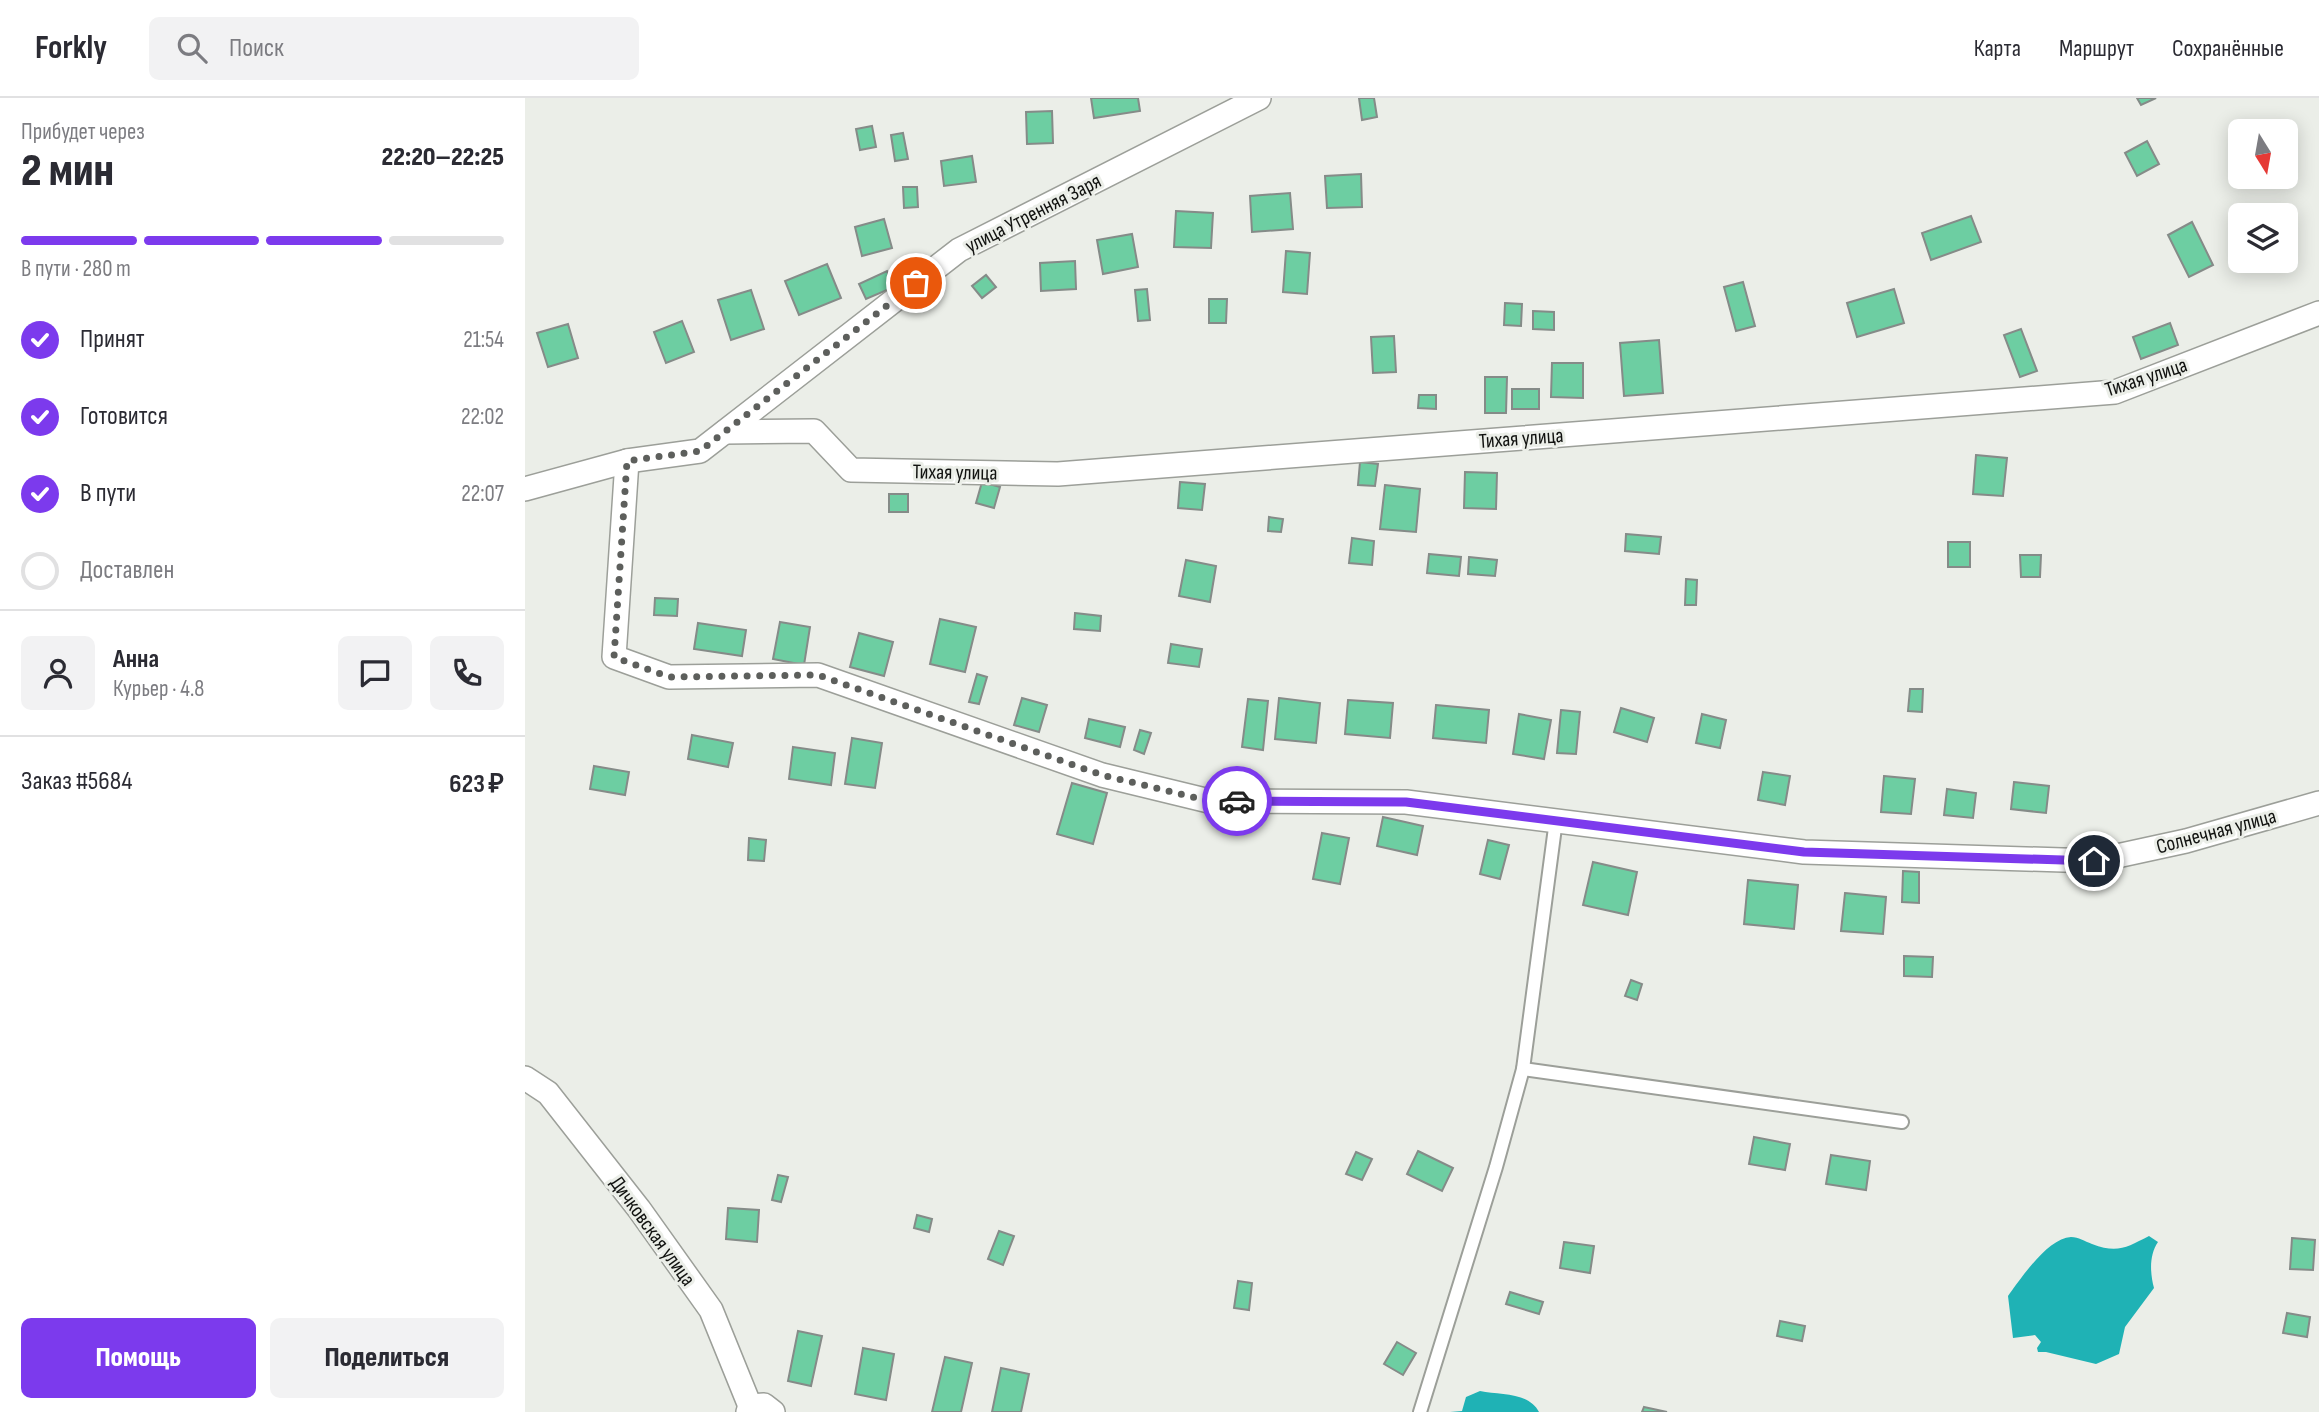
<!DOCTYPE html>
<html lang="ru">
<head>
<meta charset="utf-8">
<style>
	:root { --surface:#fff; --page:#f2f2f3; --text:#2b2b33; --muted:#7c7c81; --line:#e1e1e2; --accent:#7c3aed }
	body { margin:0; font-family:"Sofia Sans Condensed",sans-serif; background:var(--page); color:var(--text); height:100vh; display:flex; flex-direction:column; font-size:26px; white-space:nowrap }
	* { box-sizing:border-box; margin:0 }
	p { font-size:23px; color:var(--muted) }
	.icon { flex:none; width:38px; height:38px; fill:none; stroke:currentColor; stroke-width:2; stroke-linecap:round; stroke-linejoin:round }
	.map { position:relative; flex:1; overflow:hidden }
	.drawer { display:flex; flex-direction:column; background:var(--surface); width:525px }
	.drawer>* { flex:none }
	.needle { width:46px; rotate:169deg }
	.controls { position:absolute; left:1703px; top:21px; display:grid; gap:14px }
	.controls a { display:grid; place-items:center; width:70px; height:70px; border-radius:10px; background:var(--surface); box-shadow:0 4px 18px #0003; font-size:35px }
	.pin { position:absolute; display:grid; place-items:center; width:60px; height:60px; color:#fff; margin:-30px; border:4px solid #fff; border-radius:50%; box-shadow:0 2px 7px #0007 }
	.courier { position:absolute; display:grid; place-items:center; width:70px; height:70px; margin:-35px; border:5px solid #7c3aed; border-radius:50%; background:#fff; color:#222; box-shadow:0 2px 9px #0007 }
	.overview em { font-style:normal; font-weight:800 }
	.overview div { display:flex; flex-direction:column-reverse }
	.overview { display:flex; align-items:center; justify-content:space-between; height:119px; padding:0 21px }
	h1 { font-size:46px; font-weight:800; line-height:52px }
	.bar { display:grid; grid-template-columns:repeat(4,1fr); gap:10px 7px; align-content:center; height:84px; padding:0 21px }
	.bar i { height:9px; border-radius:5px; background:var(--line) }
	.bar .current { background:var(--accent) }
	.bar p { grid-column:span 4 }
	.line { display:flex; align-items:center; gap:18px; padding:0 21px; border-top:2px solid var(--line) }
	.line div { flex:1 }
	.round { display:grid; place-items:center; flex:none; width:74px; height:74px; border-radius:10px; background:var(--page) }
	ol { padding:0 21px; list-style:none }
	li { display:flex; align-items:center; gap:21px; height:77px }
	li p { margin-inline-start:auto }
	li .icon { padding:7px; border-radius:50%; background:var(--accent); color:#fff; stroke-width:4 }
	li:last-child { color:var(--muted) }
	li i { width:38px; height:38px; border:4px solid var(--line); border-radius:50% }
	.primary-button { display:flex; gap:14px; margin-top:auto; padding:14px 21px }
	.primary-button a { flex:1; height:80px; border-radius:10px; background:var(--accent); color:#fff; font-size:28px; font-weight:800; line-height:80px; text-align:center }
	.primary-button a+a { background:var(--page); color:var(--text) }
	header { display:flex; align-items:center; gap:42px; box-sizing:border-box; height:98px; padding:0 35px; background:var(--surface); border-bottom:2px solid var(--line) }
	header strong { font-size:33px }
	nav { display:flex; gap:38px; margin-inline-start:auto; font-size:24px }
	.search { width:490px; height:63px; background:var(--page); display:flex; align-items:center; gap:18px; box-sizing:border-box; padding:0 24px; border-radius:10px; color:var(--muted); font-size:26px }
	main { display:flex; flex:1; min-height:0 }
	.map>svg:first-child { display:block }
</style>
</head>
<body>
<header>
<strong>Forkly</strong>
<div class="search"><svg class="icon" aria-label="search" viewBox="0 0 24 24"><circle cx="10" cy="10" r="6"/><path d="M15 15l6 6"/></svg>Поиск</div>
<nav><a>Карта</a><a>Маршрут</a><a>Сохранённые</a></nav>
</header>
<main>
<section class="drawer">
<div class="overview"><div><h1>2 мин</h1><p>Прибудет через</p></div><em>22:20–22:25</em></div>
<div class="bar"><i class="current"></i><i class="current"></i><i class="current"></i><i></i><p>В пути · 280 m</p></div>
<ol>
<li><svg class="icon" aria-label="check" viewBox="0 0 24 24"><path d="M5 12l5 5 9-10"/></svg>Принят<p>21:54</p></li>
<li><svg class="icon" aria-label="check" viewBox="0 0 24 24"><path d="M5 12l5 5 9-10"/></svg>Готовится<p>22:02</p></li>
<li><svg class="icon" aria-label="check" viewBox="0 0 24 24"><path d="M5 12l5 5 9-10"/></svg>В пути<p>22:07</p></li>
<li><i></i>Доставлен</li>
</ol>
<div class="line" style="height:126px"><a class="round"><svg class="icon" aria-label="person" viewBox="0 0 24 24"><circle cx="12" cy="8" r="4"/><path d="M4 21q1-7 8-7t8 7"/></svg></a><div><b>Анна</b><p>Курьер · 4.8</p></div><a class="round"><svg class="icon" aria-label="chat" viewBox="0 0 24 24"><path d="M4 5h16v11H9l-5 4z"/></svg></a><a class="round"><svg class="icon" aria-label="phone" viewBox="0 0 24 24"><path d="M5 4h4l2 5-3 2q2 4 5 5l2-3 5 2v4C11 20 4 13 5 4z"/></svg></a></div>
<div class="line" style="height:91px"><div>Заказ #5684</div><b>623 ₽</b></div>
<div class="primary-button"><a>Помощь</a><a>Поделиться</a></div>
</section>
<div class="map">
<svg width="1794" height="1314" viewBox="0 0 1794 1314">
	<rect width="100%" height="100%" fill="#ebeee8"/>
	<!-- water -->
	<g fill="#1fb2b5">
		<path d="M1624,1138L1633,1144C1624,1157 1625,1175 1629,1190L1600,1229L1594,1256L1571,1266L1521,1254H1513L1512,1250L1516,1244L1510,1237L1488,1240L1483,1198C1496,1180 1523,1140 1546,1139C1554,1139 1559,1143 1567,1146C1593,1156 1602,1149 1624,1138Z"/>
		<path d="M955,1293C975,1297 1004,1294 1014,1314H925L937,1313L941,1299Z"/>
	</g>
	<!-- building -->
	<g fill="#6dcea2" stroke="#858b88" stroke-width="2">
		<path d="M566,0H613L615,13L569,20Z"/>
		<path d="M834,0H849L852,19L837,22Z"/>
		<path d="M1612,0H1631L1616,7Z"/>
		<path d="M527,13L528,45L502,46L501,14Z"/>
		<path d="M347,28L351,49L335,52L331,31Z"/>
		<path d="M378,35L383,61L370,63L366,37Z"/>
		<path d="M1622,43L1634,66L1612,78L1600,55Z"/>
		<path d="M447,58L451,84L419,88L416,63Z"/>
		<path d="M836,76L837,109L802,110L800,78Z"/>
		<path d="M378,89H392L393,109L379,110Z"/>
		<path d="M765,95L768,131L727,134L725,98Z"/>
		<path d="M651,113L688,115L686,150L649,149Z"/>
		<path d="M1446,118L1456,144L1406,162L1397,135Z"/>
		<path d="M359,121L367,150L337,158L330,129Z"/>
		<path d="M1667,124L1688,167L1664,179L1643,137Z"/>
		<path d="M607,136L613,169L578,176L572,142Z"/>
		<path d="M761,153L785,155L782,196L758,194Z"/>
		<path d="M550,163L551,191L516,193L515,165Z"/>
		<path d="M302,166L316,200L274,217L260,183Z"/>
		<path d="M362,173L369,189L341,201L334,186Z"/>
		<path d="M461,177L471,189L457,200L447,188Z"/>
		<path d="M1218,184L1230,228L1211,233L1199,189Z"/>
		<path d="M622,191L625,222L613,223L610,192Z"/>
		<path d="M1369,191L1379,225L1332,239L1322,205Z"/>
		<path d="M226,192L239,231L206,242L193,202Z"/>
		<path d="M684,201H702L701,225H684Z"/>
		<path d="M980,205L997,206L996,228L979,227Z"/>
		<path d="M1008,213L1029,214V232L1008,231Z"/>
		<path d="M157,223L169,254L141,265L129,234Z"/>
		<path d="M1645,225L1653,247L1616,261L1608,239Z"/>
		<path d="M43,226L53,260L23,269L12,235Z"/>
		<path d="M1496,231L1512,273L1495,279L1479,237Z"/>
		<path d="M869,238L871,274L848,275L846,239Z"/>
		<path d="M1134,242L1138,295L1099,298L1095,245Z"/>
		<path d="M1027,265H1058V300L1026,299Z"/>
		<path d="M960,279H982L981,315H960Z"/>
		<rect x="987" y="291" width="27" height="20"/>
		<path d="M894,297H911V311L893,310Z"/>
		<path d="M1451,357L1482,360L1478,398L1448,396Z"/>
		<path d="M835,364L853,366L850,388L833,387Z"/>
		<path d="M940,374L972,375L971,411L939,410Z"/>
		<path d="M457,384L475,389L469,410L451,405Z"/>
		<path d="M655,384L680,386L677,412L653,410Z"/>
		<path d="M860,387L895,391L891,434L855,431Z"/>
		<rect x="364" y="396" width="19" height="18"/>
		<path d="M744,419L758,421L756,434L743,433Z"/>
		<path d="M1101,436L1136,439L1134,456L1100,453Z"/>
		<path d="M827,440L849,443L847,467L824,465Z"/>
		<rect x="1423" y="444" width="22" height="25"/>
		<path d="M904,456L936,459L934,478L902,475Z"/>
		<path d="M1495,457H1516L1515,479H1496Z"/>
		<path d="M944,459L972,462L970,478L943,476Z"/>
		<path d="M661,462L691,468L685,504L654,498Z"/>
		<path d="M1161,481L1172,482L1171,507H1160Z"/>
		<path d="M130,500L153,501L152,518L129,517Z"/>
		<path d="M550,515L576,518L575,533L549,531Z"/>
		<path d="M415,521L451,529L440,574L405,566Z"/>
		<path d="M255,524L285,529L279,567L248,561Z"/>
		<path d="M173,525L221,532L217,558L169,551Z"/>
		<path d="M334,535L368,544L359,578L325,569Z"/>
		<path d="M646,546L677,551L674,569L643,565Z"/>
		<path d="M452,576L462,579L454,606L444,604Z"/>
		<path d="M1385,591H1398L1397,614L1383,613Z"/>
		<path d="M497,600L522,607L514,634L489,627Z"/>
		<path d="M754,600L795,605L791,645L750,641Z"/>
		<path d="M723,601L743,603L738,652L717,649Z"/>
		<path d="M823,602L868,605L865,640L820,636Z"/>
		<path d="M911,607L964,612L961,645L908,640Z"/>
		<path d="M1096,610L1129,620L1122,644L1089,634Z"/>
		<path d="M1036,612L1055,614L1051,656L1032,655Z"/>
		<path d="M994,616L1026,622L1019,661L988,656Z"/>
		<path d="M1177,616L1201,622L1195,650L1171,645Z"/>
		<path d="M564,621L600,629L595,649L560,640Z"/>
		<path d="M615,632L626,635L619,656L609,652Z"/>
		<path d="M167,637L208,645L203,669L163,661Z"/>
		<path d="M327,640L357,645L350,690L320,686Z"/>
		<path d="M268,649L310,655L306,687L264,681Z"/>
		<path d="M69,668L104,674L100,697L65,691Z"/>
		<path d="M1238,674L1265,678L1260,707L1233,702Z"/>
		<path d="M1359,678L1390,681L1386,716L1356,714Z"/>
		<path d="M1489,684L1524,688L1521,715L1486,711Z"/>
		<path d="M547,685L582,695L568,746L532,736Z"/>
		<path d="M1422,691L1451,695L1448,720L1419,717Z"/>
		<path d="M858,719L898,728L892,757L852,748Z"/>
		<path d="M797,735L824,740L815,786L788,781Z"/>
		<path d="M224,740L241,742L239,763L223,762Z"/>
		<path d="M963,742L984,747L975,781L955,776Z"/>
		<path d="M1068,764L1112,774L1103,817L1058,807Z"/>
		<path d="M1378,773L1394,774V805L1377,804Z"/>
		<path d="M1223,782L1273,787L1269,831L1219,826Z"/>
		<path d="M1320,795L1361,799L1358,836L1316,833Z"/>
		<path d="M1379,858L1408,859L1407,879L1379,878Z"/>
		<path d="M1106,882L1117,886L1112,902L1100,898Z"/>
		<path d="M1229,1039L1265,1046L1260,1072L1224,1066Z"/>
		<path d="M893,1053L928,1070L917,1093L882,1076Z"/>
		<path d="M831,1054L847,1061L837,1082L821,1076Z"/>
		<path d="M1306,1057L1345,1063L1341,1092L1301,1086Z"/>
		<path d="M253,1077L263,1079L256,1104L247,1102Z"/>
		<path d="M203,1110L234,1112L232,1144L201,1141Z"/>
		<path d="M392,1117L407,1121L404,1134L389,1130Z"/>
		<path d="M474,1133L489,1138L478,1167L463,1161Z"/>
		<path d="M1767,1140L1790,1142L1788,1172L1765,1171Z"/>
		<path d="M1039,1144L1069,1148L1065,1175L1035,1170Z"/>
		<path d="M713,1183L727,1185L724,1212L709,1210Z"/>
		<path d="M985,1194L1018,1204L1014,1216L981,1206Z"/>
		<path d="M1762,1215L1785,1219L1782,1239L1758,1235Z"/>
		<path d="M1255,1223L1280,1228L1277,1243L1252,1238Z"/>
		<path d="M273,1233L297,1238L286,1288L263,1283Z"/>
		<path d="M872,1244L891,1255L878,1277L859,1266Z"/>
		<path d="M338,1250L369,1256L361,1302L330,1296Z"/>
		<path d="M420,1259L447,1265L436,1314H407Z"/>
		<path d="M476,1270L504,1276L496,1314H467Z"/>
		<path d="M1119,1309L1142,1314H1117Z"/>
	</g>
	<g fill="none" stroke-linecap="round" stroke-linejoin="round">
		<!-- lane casing -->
		<g stroke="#9c9f99" stroke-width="16">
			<g id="lane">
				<path d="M998,971L1377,1024"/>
				<path d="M895,1314L971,1069L998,971L1031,722"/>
			</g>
		</g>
		<!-- street casing -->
		<g stroke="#9c9f99" stroke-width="26">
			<g id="street">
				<path d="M200,334L289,333L326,372L533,376L1590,294L1794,215"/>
				<path d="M102,363L89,559L144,579L293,577L577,677L684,703L881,704L1279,754L1569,763L1661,743L1794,705"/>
				<path d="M0,391L102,363L175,353L434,152L734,0"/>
				<path d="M0,980L23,995L114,1111L186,1212L225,1308"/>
				<path d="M223,1314L225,1308L239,1307L248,1314"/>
			</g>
		</g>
		<!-- lane -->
		<use href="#lane" stroke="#fff" stroke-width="12"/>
		<!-- street -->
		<use href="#street" stroke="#fff" stroke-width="23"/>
	</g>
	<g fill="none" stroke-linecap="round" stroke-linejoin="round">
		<!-- done -->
		<path stroke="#5d5f5c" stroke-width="7" stroke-dasharray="0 12.6" d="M391,185L175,353L102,363L89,559L144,579L293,577L577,677L684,703H712"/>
		<!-- route -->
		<path stroke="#7c3aed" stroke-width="9" d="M712,703L881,704L1279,754L1569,763"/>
	</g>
	<g text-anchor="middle" stroke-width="6" stroke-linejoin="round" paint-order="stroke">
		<!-- street labels -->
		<g font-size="21" fill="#111210" stroke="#ebeee8">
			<text transform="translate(508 115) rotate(-27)" y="7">улица Утренняя Заря</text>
			<text transform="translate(1621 279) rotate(-18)" y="7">Тихая улица</text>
			<text transform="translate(996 340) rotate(-4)" y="7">Тихая улица</text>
			<text transform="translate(430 374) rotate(1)" y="7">Тихая улица</text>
			<text transform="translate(1691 733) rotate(-15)" y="7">Солнечная улица</text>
			<text transform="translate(128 1133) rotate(54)" y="7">Дичковская улица</text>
		</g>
	</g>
</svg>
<div class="controls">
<a><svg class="needle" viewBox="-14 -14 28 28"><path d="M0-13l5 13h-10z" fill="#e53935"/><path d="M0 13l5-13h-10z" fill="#7c7c81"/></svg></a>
<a><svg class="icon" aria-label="layers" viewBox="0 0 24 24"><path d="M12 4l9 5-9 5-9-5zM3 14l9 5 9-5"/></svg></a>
</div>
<div class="pin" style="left:391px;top:185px;background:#ea580c"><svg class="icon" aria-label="bag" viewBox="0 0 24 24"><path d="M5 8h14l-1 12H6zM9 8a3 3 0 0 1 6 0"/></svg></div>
<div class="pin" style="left:1569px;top:763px;background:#1f2937"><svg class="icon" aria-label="home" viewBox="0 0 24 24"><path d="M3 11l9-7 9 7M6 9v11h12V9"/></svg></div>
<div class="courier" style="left:712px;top:703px"><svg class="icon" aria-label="car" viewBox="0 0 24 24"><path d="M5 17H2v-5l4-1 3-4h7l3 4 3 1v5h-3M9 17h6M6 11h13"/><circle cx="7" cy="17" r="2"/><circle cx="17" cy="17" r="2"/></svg></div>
</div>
</main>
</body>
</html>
